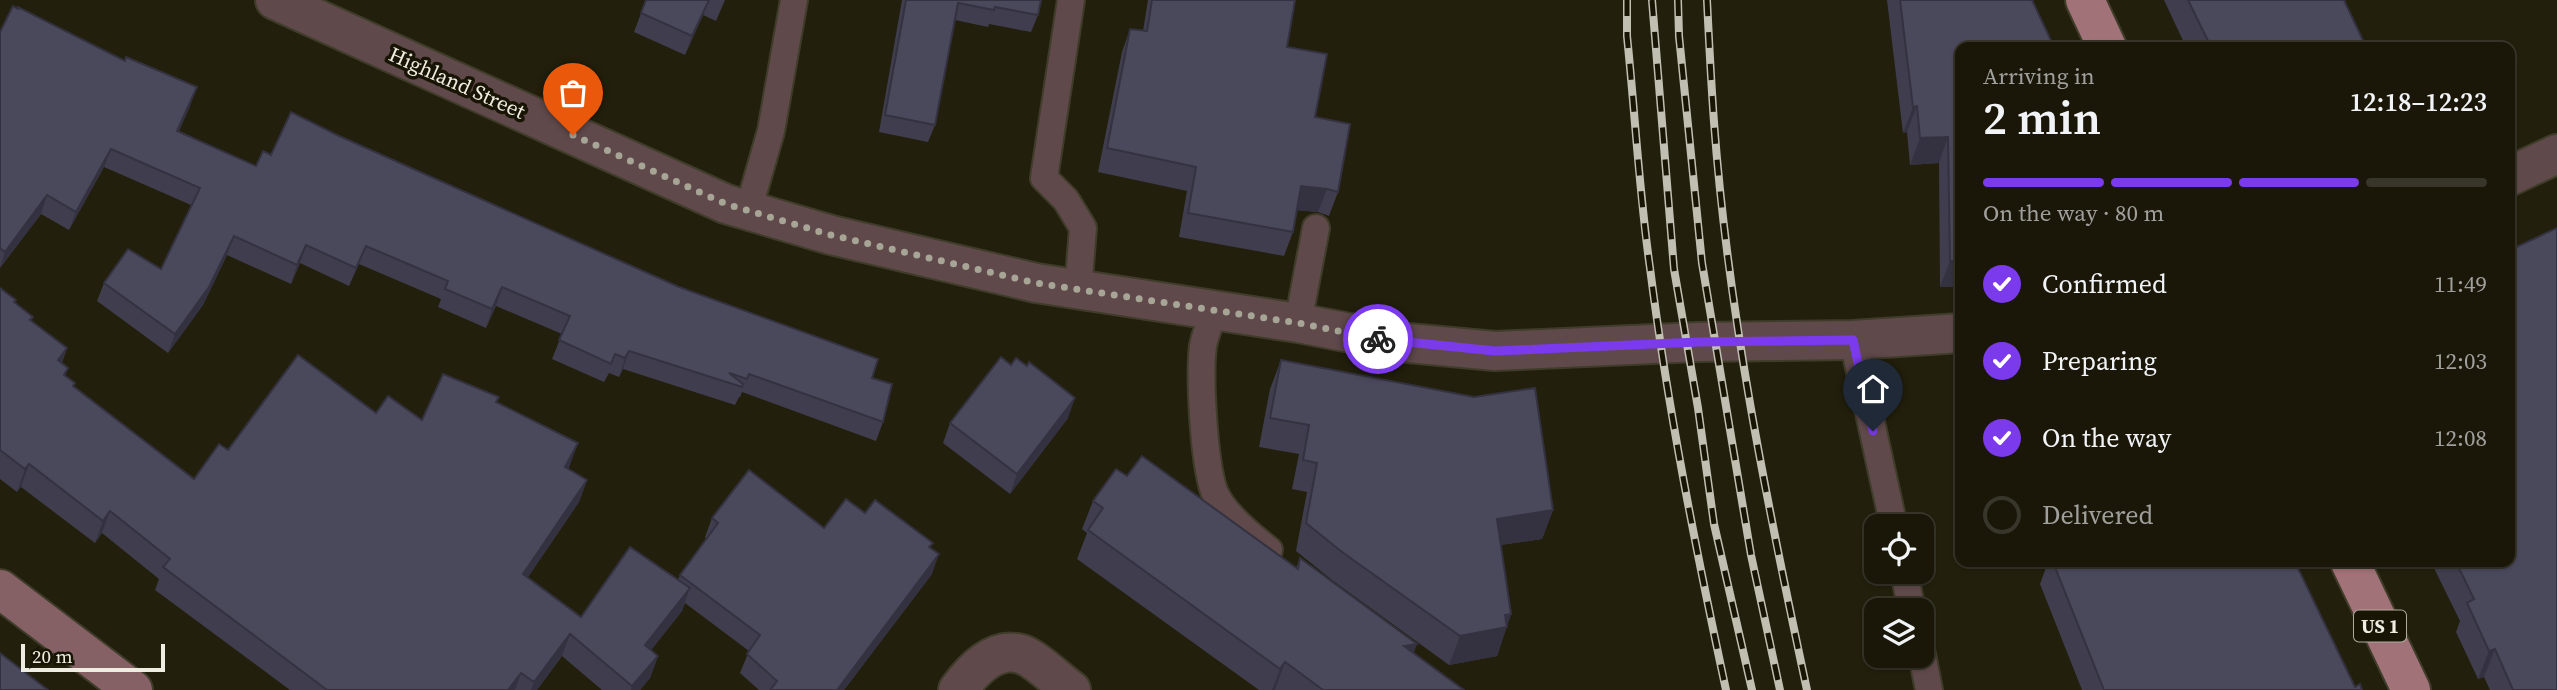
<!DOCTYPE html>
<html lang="en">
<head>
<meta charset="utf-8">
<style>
	:root { --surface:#1a1709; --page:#272417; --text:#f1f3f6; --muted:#9f9f9c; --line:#38362a; --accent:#7c3aed }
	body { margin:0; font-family:"Source Serif 4",serif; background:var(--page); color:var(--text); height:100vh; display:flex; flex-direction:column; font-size:26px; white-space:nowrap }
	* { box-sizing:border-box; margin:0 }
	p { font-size:23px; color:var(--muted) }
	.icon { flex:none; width:38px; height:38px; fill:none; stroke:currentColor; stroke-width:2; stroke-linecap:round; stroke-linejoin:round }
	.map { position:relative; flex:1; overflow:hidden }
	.side { position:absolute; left:1955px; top:42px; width:560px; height:525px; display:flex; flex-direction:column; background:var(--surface); border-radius:14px; box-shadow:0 2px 5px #0004,0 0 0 2px var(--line) }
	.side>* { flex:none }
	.tools { position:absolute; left:1864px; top:514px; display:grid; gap:14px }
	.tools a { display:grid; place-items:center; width:70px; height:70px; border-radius:14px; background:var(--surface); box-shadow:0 2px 5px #0004,0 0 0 2px var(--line); font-size:35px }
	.scale { position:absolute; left:21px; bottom:18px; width:144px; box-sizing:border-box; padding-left:7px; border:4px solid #efede1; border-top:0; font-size:19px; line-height:24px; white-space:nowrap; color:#efede1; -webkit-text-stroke:5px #191504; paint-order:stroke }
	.pin { position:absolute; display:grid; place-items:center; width:60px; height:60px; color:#fff; margin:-72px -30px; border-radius:50% 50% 50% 0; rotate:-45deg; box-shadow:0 0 7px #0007 }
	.pin .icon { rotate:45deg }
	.courier { position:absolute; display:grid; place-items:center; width:70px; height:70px; margin:-35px; border:5px solid #7c3aed; border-radius:50%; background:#fff; color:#222; box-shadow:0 2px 9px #0007 }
	.overview em { font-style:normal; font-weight:600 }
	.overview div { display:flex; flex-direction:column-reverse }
	.overview { display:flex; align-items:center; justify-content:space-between; height:119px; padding:0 28px }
	h1 { font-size:46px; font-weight:600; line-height:52px }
	.bar { display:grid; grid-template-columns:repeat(4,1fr); gap:10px 7px; align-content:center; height:84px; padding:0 28px }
	.bar i { height:9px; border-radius:5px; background:var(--line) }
	.bar .active { background:var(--accent) }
	.bar p { grid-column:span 4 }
	ol { padding:0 28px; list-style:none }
	li { display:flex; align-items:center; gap:21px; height:77px }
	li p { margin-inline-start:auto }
	li .icon { padding:7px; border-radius:50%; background:var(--accent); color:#fff; stroke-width:4 }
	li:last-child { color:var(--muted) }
	li i { width:38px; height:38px; border:4px solid var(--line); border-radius:50% }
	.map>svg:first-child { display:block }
</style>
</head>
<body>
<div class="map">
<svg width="2557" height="690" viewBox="0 0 2557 690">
	<rect width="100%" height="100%" fill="#221f0c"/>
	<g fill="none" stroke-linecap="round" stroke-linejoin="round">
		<!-- lane casing -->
		<g stroke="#3f3c2a" stroke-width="30">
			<g id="lane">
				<path d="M1071,0L1044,178L1066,200L1083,228L1078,290"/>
				<path d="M748,211L771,131L794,0"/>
				<path d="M1214,310C1211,322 1205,334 1203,346C1199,377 1204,462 1214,491C1222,512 1251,536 1269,550"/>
				<path d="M1298,323L1316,228"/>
				<path d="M1853,340L1894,527"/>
				<path d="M1904,572L1912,611"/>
				<path d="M1922,654L1929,690"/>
			</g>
		</g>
		<!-- street casing -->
		<g stroke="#3f3c2a" stroke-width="42">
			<g id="street">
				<path d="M275,0L726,204L831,235L1036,283L1298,323L1397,342L1495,351L1698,342L1853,340L1960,333"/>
				<path d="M2510,176L2557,154"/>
				<path d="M958,690C972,671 994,646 1021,654C1035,658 1058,681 1071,690"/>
			</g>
		</g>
		<!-- secondary casing -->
		<g stroke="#3f3c2a" stroke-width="42">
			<path id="secondary" d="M0,589L133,690"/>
		</g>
		<!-- primary casing -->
		<g stroke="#3f3c2a" stroke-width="42">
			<g id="primary">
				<path d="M2085,0L2107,47"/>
				<path d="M2350,562L2411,690"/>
			</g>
		</g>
		<!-- lane -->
		<use href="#lane" stroke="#60494b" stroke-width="26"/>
		<!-- street -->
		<use href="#street" stroke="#60494b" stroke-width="38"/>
		<!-- secondary -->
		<use href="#secondary" stroke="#856065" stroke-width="38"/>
		<!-- primary -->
		<use href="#primary" stroke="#a17278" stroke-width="38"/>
		<!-- rail casing -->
		<g stroke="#c1bfb2" stroke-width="8">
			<g id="rail">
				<path d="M1627,0V36C1635,113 1639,191 1650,268C1668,410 1696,550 1726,690"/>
				<path d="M1652,0L1674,269L1698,408L1714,524L1752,690"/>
				<path d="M1678,0L1679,36L1702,263L1751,555L1780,690"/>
				<path d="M1707,0C1709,41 1711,82 1714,122C1728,313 1767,503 1807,690"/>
			</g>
		</g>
		<!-- rail -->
		<use href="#rail" stroke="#191504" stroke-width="5" stroke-dasharray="16" stroke-linecap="butt"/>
	</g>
	<!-- wall -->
	<g fill="#403e4e">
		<path d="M646,0H725L716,21L703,15L685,55L634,32Z"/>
		<path d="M902,0H1041L1038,15L1031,32L989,24L988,27L955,20L935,125L928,142L879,132Z"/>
		<path d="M1148,0H1295L1287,47L1315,117L1338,192L1329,216L1318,212L1297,210L1293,232L1284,256L1179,237L1187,191L1098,172L1122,52L1130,29L1143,31Z"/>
		<path d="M1887,0H2032L1960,287H1940L1939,163L1910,165L1907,132L1903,133Z"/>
		<path d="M2164,0H2344L2366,47H2186Z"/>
		<path d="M0,32L190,106L179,131L256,166L271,155L337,135L872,378L883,422L876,441L742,392L740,397H739L735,405L623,369L619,377L609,373L604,382L552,359L562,334L496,306L486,328L438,307L441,299L359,264L349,286L300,263L291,284L227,255L203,305L168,353L97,301L104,283L161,269L191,205L104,167L69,230L41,214L0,268Z"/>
		<path d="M0,288L15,303L33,317L31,321L67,348L62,363L66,376L74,387L194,479L228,450L376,413L422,420L497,403L570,465L568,469L587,480L579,502L528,577L581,617L678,580L680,575L706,539L705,537L712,518L824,528L865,513L931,548L932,574L844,690H759L740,673L749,651L685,603L682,611L651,650L658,656L650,678L640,690H602L562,656L537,690H290L155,590L159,579L102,533L95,543L21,487L17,492L0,479Z"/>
		<path d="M1281,360L1553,510L1542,539L1501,545L1511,614L1497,656L1449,665L1332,580L1296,551L1307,492L1292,489L1299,454L1259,447L1270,389Z"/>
		<path d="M1011,365L1068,418L1010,494L943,443L950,423Z"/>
		<path d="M1127,476L1296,568L1300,558L1414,653L1464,690H1259L1077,559L1087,533L1082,529L1093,501Z"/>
		<path d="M2048,562H2295L2355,687L2362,690H2082L2040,584Z"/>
		<path d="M2431,562H2510L2557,690H2490L2484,677L2478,679L2456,632L2460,621Z"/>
	</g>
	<!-- shaded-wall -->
	<g fill="#343240">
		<path d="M709,0L703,15L685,55L692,36Z"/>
		<path d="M197,87L190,106L171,149L177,131Z"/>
		<path d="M1917,106L1907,132L1903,133L1913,107Z"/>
		<path d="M1948,137L1939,163L1910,165L1920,138Z"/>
		<path d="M111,149L104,167L69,230L76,212Z"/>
		<path d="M1301,186L1327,189L1318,212L1292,210Z"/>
		<path d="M47,195L41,214L0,268L5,252Z"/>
		<path d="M234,236L227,255L203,305L168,353L175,334Z"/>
		<path d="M306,245L300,263L291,284L297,265Z"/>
		<path d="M366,246L359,264L349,286L356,268Z"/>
		<path d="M1950,261H1960V287H1940Z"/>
		<path d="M502,287L496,306L486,328L492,309Z"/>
		<path d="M67,348L59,370L58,360Z"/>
		<path d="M629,351L623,369L619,377L625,358Z"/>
		<path d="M1075,398L1068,418L1010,494L1017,474Z"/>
		<path d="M578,443L570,465L557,489L565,467Z"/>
		<path d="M29,464L21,487L17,492L25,469Z"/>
		<path d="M587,480L579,502L515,596L523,574Z"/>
		<path d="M1553,510L1542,539L1486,547L1497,519Z"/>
		<path d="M110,511L102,533L95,543L103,521Z"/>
		<path d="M939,554L932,574L844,690H837Z"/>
		<path d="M690,588L682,611L637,668L645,645Z"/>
		<path d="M1511,614L1497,656L1449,665L1460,636L1505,615Z"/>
		<path d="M570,634L562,656L537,690H531L534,682Z"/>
		<path d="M1417,644L1407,673L1404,646Z"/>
		<path d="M2495,649L2484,677L2478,679L2489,651Z"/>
		<path d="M658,656L650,678L640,690H631L632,686Z"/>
		<path d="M1285,662L1275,690H1272L1280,669Z"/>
		<path d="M521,673L515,690H508Z"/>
	</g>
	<!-- building -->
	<g fill="#4a485b" stroke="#343240" stroke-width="2">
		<path d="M646,0H709L692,36L641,13Z"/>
		<path d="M906,0H1041L1038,15L995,7L994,10L958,3L935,125L885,115Z"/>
		<path d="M1152,0H1295L1287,47L1327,54L1315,117L1350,124L1338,192L1327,189L1301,186L1293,232L1188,213L1196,167L1107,148L1130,29L1147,31Z"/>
		<path d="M1900,0H2032L2054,47H1960V261H1950L1948,137L1920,138L1917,106L1913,107Z"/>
		<path d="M2188,0H2344L2366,47H2211Z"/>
		<path d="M13,6L18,9V7L125,61L126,57L197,87L177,131L256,166L263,151L271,155L291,112L337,135L679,287L878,359L872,378L892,384L883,422L749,374L747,379L729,373L743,384L742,387L629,351L625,358L615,354L611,364L559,340L570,316L502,287L492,309L445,289L448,281L366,246L356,268L306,245L297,265L234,236L209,287L175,334L104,283L128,249L161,269L200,188L111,149L76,212L47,195L5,252L0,248V32Z"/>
		<path d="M2557,228V690H2513L2495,649L2489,651L2467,603L2474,599L2456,562H2510V250Z"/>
		<path d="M0,288L16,300L14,302L33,317L30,320L67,348L58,360L68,368L64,375L75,383L73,386L194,479L219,444L228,450L298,355L376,413L388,396L422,420L443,374L499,397L496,402L578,443L565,467L587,480L523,574L581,617L630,547L690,588L645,645L658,656L632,686L570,634L534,682L521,673L508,690H327L163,567L170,559L110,511L103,521L29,464L25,469L0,450Z"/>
		<path d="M1001,357L1011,365L1016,358L1027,366L1029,362L1075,398L1017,474L950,423Z"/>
		<path d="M1281,360L1474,397L1535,388L1553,510L1497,519L1511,614L1505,615L1507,627L1460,636L1342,552L1306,523L1317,463L1303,460L1309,425L1270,418Z"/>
		<path d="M1142,456L1298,569L1300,558L1417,644L1404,646L1464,690H1323L1285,662L1280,669L1088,530L1103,508L1093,501L1116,469L1127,476Z"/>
		<path d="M749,470L824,528L846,499L865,513L875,500L933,543L929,547L939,554L837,690H770L777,681L747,654L760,635L680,575L718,523L712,518Z"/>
		<path d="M2053,562H2295L2355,687L2360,684L2362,690H2104Z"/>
		<path d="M0,653L48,690H0Z"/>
	</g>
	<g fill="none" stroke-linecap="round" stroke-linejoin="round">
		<!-- done -->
		<path stroke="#a7a596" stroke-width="7" stroke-dasharray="0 12.6" d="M573,135L726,204L831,235L1036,283L1298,323L1378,339"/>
		<!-- route -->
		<path stroke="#7c3aed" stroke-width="9" d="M1378,339L1495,351L1698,342L1853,340L1873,431"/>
	</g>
	<g text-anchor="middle" stroke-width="7" stroke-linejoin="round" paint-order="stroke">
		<!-- shield labels -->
		<rect fill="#191504" stroke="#afac9f" stroke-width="2" x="2354" y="610.5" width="52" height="31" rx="5"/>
		<g font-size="19" font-weight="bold" fill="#efede1">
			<text x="2380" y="633">US 1</text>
		</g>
		<!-- street labels -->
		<g font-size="21" fill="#efede1" stroke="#191504">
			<text transform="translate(457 83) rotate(24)" y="7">Highland Street</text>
		</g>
	</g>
</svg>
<div class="tools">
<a><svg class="icon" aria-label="locate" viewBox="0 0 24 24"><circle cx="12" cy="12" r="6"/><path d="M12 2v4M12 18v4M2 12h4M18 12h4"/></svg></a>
<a><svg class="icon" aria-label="layers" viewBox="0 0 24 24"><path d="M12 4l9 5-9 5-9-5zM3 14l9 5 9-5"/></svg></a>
</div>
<div class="scale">20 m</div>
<div class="pin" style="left:573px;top:135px;background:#ea580c"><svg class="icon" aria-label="bag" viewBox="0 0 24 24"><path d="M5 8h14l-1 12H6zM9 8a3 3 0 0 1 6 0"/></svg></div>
<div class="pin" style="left:1873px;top:431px;background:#1f2937"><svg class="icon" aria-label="home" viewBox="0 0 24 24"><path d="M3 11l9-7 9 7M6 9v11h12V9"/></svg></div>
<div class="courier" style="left:1378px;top:339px"><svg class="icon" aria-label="bike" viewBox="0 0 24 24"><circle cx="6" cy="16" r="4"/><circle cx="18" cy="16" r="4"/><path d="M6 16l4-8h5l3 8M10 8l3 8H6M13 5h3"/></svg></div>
<section class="side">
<div class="overview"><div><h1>2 min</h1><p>Arriving in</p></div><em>12:18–12:23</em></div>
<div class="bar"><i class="active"></i><i class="active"></i><i class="active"></i><i></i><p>On the way · 80 m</p></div>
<ol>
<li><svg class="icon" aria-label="check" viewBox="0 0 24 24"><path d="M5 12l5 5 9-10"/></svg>Confirmed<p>11:49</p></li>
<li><svg class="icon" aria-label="check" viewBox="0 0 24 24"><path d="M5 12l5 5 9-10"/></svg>Preparing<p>12:03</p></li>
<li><svg class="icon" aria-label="check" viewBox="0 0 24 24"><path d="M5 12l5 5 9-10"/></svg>On the way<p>12:08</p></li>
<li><i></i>Delivered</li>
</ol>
</section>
</div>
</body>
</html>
